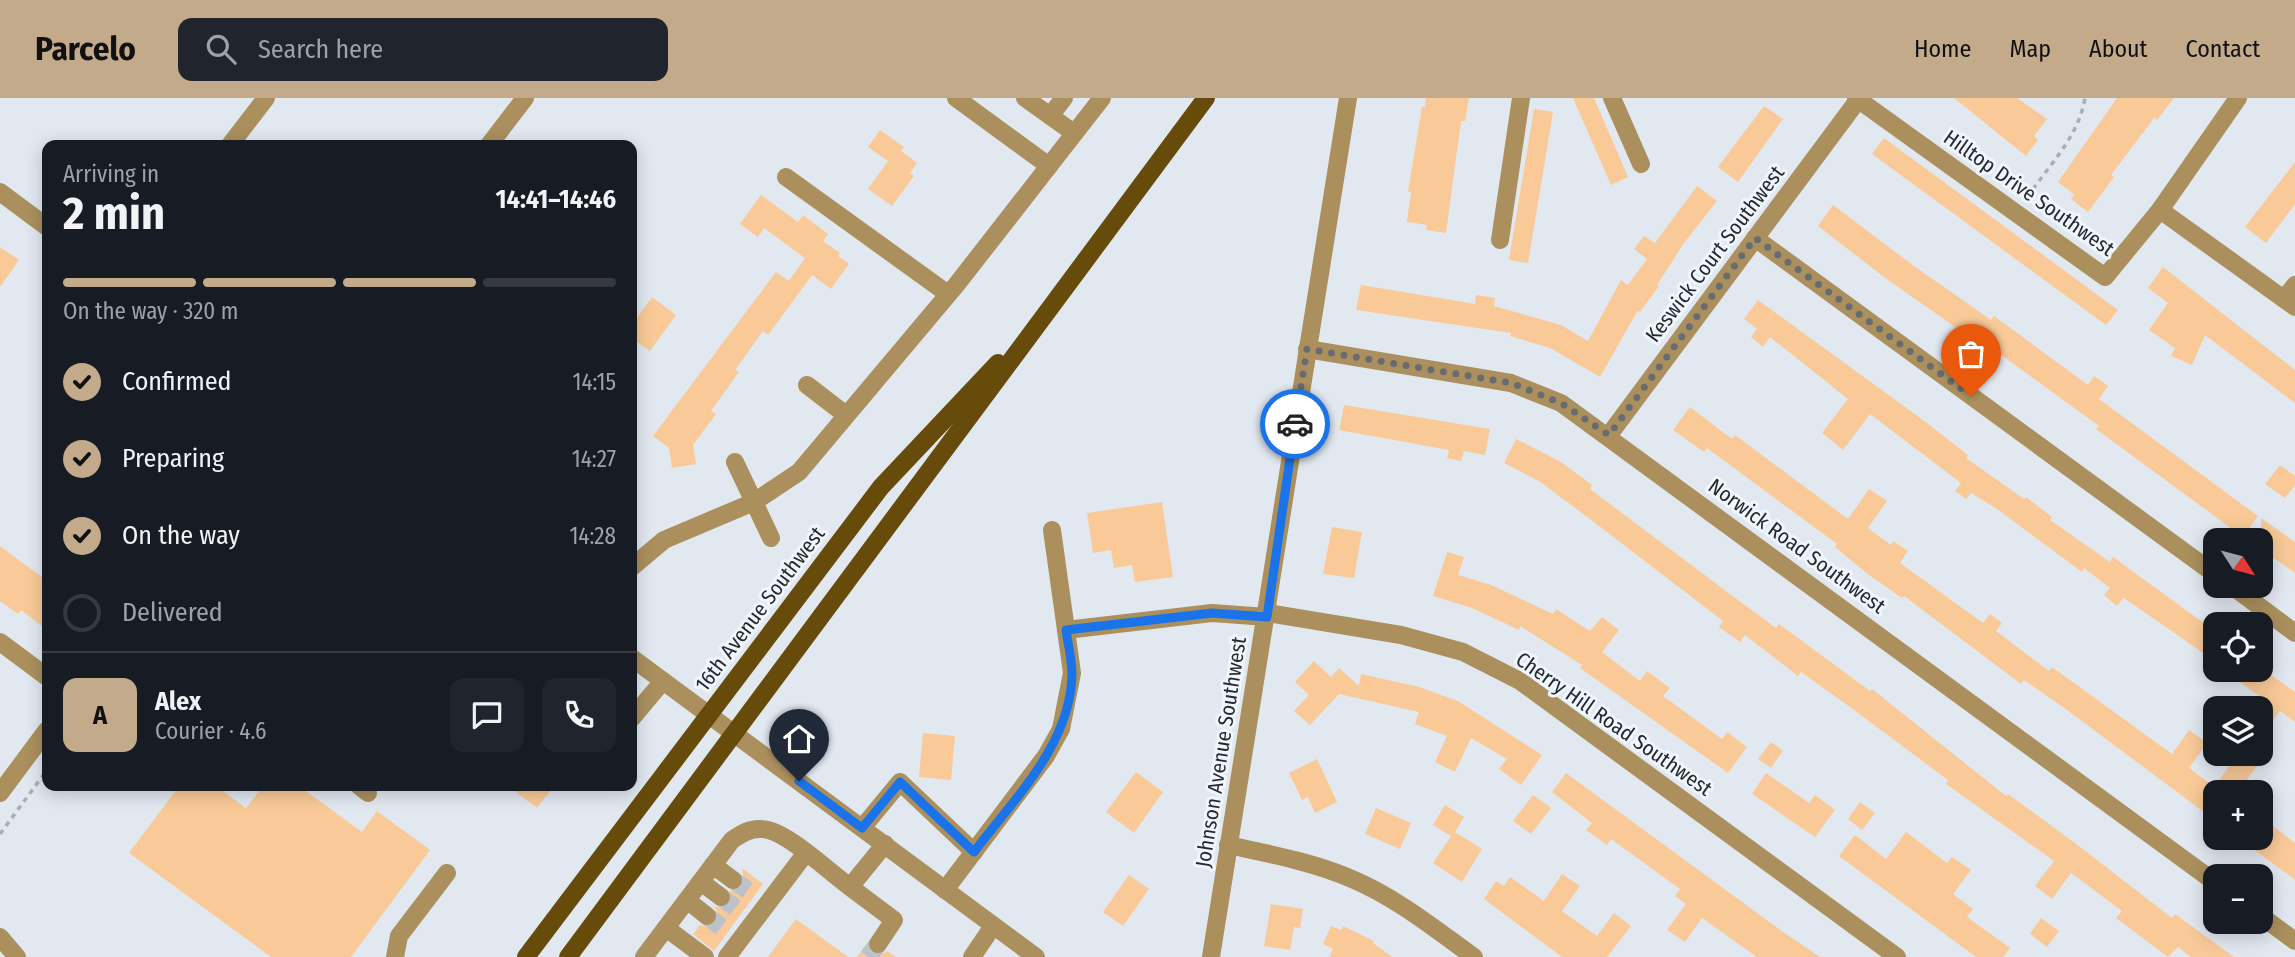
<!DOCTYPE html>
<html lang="en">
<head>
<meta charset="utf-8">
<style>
	:root { --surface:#171b24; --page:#20242c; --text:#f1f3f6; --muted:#9ea1a6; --line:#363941; --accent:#c3aa8a }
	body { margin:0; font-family:"Fira Sans Condensed",sans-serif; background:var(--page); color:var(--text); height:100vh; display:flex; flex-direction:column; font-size:26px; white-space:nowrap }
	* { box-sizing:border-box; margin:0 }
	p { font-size:23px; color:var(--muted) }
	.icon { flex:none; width:38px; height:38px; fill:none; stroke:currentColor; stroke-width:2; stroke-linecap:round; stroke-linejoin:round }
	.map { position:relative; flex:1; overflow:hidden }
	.side { position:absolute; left:42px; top:42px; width:595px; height:651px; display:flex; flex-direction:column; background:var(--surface); border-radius:14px; box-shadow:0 4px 18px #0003 }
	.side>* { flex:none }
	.needle { width:46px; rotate:126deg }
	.fabs { position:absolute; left:2203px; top:430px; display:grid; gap:14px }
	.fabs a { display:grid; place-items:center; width:70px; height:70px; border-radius:14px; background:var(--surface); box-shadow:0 4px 18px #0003; font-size:35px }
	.pin { position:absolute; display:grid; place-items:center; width:60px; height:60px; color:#fff; margin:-72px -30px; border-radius:50% 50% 50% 0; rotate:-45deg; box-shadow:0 0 7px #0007 }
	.pin .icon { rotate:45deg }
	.courier { position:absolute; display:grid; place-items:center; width:70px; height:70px; margin:-35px; border:5px solid #1a73e8; border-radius:50%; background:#fff; color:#222; box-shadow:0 2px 9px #0007 }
	.headline em { font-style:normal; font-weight:700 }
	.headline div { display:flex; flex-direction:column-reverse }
	.headline { display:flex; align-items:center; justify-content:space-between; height:119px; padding:0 21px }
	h1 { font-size:46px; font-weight:700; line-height:52px }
	.bar { display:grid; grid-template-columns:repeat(4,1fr); gap:10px 7px; align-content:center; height:84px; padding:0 21px }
	.bar i { height:9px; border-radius:5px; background:var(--line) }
	.bar .selected { background:var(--accent) }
	.bar p { grid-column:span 4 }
	.line { display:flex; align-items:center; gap:18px; padding:0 21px; border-top:2px solid var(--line) }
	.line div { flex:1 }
	.round { display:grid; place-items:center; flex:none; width:74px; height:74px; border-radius:14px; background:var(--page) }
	ol { padding:0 21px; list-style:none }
	li { display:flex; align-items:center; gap:21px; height:77px }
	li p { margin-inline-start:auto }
	li .icon { padding:7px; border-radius:50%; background:var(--accent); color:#111; stroke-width:4 }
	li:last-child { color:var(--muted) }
	li i { width:38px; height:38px; border:4px solid var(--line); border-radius:50% }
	header { display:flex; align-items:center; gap:42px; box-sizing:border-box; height:98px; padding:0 35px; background:var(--accent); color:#111 }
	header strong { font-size:33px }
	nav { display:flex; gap:38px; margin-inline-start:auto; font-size:24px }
	.search { width:490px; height:63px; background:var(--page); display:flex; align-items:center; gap:18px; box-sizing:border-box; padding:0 24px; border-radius:14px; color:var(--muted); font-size:26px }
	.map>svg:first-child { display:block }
</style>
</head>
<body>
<header>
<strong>Parcelo</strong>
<div class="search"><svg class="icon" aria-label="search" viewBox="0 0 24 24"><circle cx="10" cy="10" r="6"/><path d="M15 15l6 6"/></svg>Search here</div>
<nav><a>Home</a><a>Map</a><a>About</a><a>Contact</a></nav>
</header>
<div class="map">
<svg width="2295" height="859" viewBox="0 0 2295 859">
	<rect width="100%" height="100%" fill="#e2e8f0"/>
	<!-- building -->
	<g fill="#f9ca98">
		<path d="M1426,0H1469L1465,23H1461L1446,135L1426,132L1427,127L1407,124L1411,94H1408L1422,9H1425Z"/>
		<path d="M1573,0H1594L1628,79L1611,87Z"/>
		<path d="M1954,0H2017L2047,21L2034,38L2038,42L2026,58Z"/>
		<path d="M2117,0H2174L2157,22L2154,20L2111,77L2114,79L2088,114L2071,101L2074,96L2058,84Z"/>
		<path d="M1764,8L1783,21L1738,84L1718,69Z"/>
		<path d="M1534,11L1553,14L1528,165L1509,162Z"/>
		<path d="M880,32L904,49L901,53L917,65L910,75L914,78L892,108L868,91L888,63L868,49Z"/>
		<path d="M1884,40L2118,212L2106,227L1872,56Z"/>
		<path d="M2295,64V106L2266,145L2245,129Z"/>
		<path d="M1697,88L1717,103L1684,145L1657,187L1659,188L1640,214L1638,212L1600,279L1550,250L1510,238L1511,235L1356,212L1361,187L1475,206L1476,197L1495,200L1494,208L1561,227L1588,243L1621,182L1628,187L1647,161L1634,151L1644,138L1655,145Z"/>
		<path d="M761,97L798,124L803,117L828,136L823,143L840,155L838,158L849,166L831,191L812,177L768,237L763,233L735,272L739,274L711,313L716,316L693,347L696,366L672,370L669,350L653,338L776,174L789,183L805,160L764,130L758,139L740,126Z"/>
		<path d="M1833,107L1914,168L1991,222L1994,218L2088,287L2094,278L2108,288L2099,301L2258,418L2243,439L2096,331L2099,328L1967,232L1965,236L1884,179L1818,128Z"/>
		<path d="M0,149L19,162L0,189Z"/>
		<path d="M2163,169L2295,272V305L2205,237L2192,267L2171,258L2175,250L2149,232L2168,205L2148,190Z"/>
		<path d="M652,199L676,217L650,253L632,240V227Z"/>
		<path d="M1758,202L1927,325L1968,357L1966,360L2024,401L2026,399L2052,419L2050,422L2110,464L2113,459L2216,534V550L2209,559L2124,500L2117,508L2104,497L2110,490L2084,470L2082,474L1997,411L1971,395L1966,401L1955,393L1961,385L1870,316L1843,352L1822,335L1848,301L1770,239L1763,249L1751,239L1757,231L1744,221Z"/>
		<path d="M1344,307L1490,331L1485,357L1464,353L1461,363L1447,360L1449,352L1339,332Z"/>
		<path d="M1690,309L1732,341L1735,337L1848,421L1869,391L1887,403L1868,430L1891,447L1893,443L1908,453L1900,465L1983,525L1990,516L2002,525L1996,533L2049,573L2052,569L2172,656L2189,632L2207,645L2189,670L2214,689L2238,656L2257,668L2237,695H2216V723L2063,609L2024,582L2021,586L1904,498L1902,500L1869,477L1835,449L1837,446L1707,350L1704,354L1673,332Z"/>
		<path d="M1516,341L1561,364L1592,387L1590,391L1742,505L1776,530L1779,526L1870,593L1872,591L2006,698L2008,696L2075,745L2172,820L2175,816L2234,859H2191L2178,849L2168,859L2116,820L2122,813L2071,775L2052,801L2035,788L2054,763L1946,686L1948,682L1846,606L1801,574L1798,578L1745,537L1740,544L1719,529L1723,523L1590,421L1539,383L1504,365Z"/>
		<path d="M2280,367L2295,378V387L2285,400L2265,386Z"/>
		<path d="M1162,404L1173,479L1135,484L1132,467L1114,470L1111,452L1093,455L1087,415Z"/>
		<path d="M2261,420L2295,444V475L2261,451Z"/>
		<path d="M1332,429L1362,434L1354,480L1323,476Z"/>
		<path d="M0,448L47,483V532L21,512L18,516L0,503Z"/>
		<path d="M1447,454L1464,459L1458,477L1491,487L1553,516L1556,511L1590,533L1602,519L1619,532L1602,554L1640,583L1647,573L1670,590L1663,598L1722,641L1727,634L1747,649L1728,675L1580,570L1582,567L1520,528L1519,532L1472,510L1433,498Z"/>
		<path d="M1314,563L1331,579L1339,570L1359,588L1361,576L1419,589L1458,603L1542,657L1521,687L1499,671L1507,661L1471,640L1455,674L1435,664L1447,638L1415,626L1419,614L1339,596L1310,627L1294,613L1309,597L1295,584Z"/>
		<path d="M2223,572H2265L2281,584L2295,594V624L2280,613L2261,639L2262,600Z"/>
		<path d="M923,635L955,638L951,682L919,679Z"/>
		<path d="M1771,644L1783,653L1771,670L1758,661Z"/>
		<path d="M1317,661L1337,704L1315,715L1308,699L1302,702L1289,675Z"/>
		<path d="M1136,674L1163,694L1134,735L1106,714Z"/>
		<path d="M1566,675L1783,834L1820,859H1757L1702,820L1685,844L1667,832L1686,806L1675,798L1680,791L1611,741L1607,747L1586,732L1592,725L1552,694Z"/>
		<path d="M1766,675L1809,705L1815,697L1835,712L1815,739L1752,696Z"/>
		<path d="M179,688H216L246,710L263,688H299L362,734L377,713L430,752L351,859H271L129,755Z"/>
		<path d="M508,688H554L537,710Z"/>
		<path d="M1533,697L1551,710L1531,736L1513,723Z"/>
		<path d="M1860,704L1875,715L1862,732L1848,721Z"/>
		<path d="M1445,707L1464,719L1455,734L1482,751L1462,784L1433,765L1451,738L1433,727Z"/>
		<path d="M1376,710L1411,725L1400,751L1365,736Z"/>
		<path d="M2268,724L2295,745V782L2238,740H2261V732Z"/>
		<path d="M1906,734L1947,765L1952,759L1971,772L1953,796L1973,811L1967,819L2010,850L2003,859H1976L1839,758L1855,737L1886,761Z"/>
		<path d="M742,770L763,786L714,853L693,836L700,827L710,829L716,825L718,815L714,808L725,810L730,805V793L738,792L744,784Z"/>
		<path d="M1562,776L1580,788L1562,813L1597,838L1614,815L1631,828L1607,859H1562L1484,801L1496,783L1504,788L1510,779L1544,803Z"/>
		<path d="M1129,777L1149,791L1123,828L1103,814Z"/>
		<path d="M1271,806L1303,811L1300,830L1294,829L1290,852L1264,848Z"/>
		<path d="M2041,820L2059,833L2047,849L2030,836Z"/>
		<path d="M796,821L848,859H768Z"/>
		<path d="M1331,828L1341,832L1343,828L1374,843L1373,845L1392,859H1329L1333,851L1323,846Z"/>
		<path d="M867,846L872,856H882L887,853L896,859H857Z"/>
	</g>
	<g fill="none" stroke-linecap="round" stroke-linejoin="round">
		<!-- minor-tunnel -->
		<g stroke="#bcc2c9" stroke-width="18" stroke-dasharray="18 9" stroke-linecap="butt">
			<path d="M733,782L755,797"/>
			<path d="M721,799L742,815"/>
			<path d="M707,818L728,834"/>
			<path d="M868,859L878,846"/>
		</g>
		<!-- path -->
		<g stroke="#a9aeb5" stroke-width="3.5" stroke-dasharray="5 5" stroke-linecap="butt">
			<path d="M2033,91C2054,62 2079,36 2085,0"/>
			<path d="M0,736L47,672"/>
		</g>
		<!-- minor -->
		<g stroke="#ab905e" stroke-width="18">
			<path d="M956,0L1049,68"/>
			<path d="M1025,0L1074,35"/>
			<path d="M1612,0L1641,66"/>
			<path d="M1856,0L2105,179L2160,112L2238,0"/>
			<path d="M1050,18L1064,0"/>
			<path d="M230,47L266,0"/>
			<path d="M489,47L525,0"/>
			<path d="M786,79L948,196"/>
			<path d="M0,94L47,129"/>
			<path d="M2160,112L2295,209"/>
			<path d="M1755,140L2216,477"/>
			<path d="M1500,142L1521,0"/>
			<path d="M2284,201L2295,187"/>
			<path d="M1307,251L1511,285L1561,305L2216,785"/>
			<path d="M807,287L846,317"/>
			<path d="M1609,337L1858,2"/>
			<path d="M735,364L771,440"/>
			<path d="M632,469L664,442L754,404L799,374L957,186L1102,0"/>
			<path d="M2232,488L2295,535"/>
			<path d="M1267,515L1401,537L1463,554L1520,583L1897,859"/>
			<path d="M1066,532L1212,515L1267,519"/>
			<path d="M0,544L47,579"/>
			<path d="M632,560L1036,859"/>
			<path d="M632,620L663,583"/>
			<path d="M359,688L368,695"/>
			<path d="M0,695L47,632"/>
			<path d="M862,730L900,684L974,754"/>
			<path d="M1228,747C1269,756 1313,764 1352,781C1397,800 1435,831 1474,859"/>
			<path d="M713,767L733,782"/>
			<path d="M701,784L721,799"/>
			<path d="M850,789L894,822L878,846"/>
			<path d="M945,792L1046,658L1061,631L1072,575L1052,432"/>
			<path d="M687,802L707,818"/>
			<path d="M2261,818L2295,843"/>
			<path d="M666,830L705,859"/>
			<path d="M0,839L17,859"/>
			<path d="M395,859L399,838L447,775"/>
			<path d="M644,859L732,742C741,736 750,730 762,731C786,732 829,774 850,789L885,746"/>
			<path d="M727,859L805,756"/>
			<path d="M972,859L993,828"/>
			<path d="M1211,859L1348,0"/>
		</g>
		<!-- major -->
		<g stroke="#674b0a" stroke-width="18">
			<path d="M526,859L881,389L998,265"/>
			<path d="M568,859L1206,0"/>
		</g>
	</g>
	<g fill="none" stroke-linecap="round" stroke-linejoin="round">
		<!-- done -->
		<path stroke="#686b70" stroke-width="7" stroke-dasharray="0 12.6" d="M1295,326L1307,251L1511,285L1561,305L1609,337L1755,140L1971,298"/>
		<!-- route -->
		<path stroke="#1a73e8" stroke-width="9" d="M799,683L862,730L900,684L974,754C1014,701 1071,646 1072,576C1072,562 1068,546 1066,532L1212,515L1267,519L1295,326"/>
	</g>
	<g text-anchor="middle" stroke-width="6" stroke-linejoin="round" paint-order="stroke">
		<!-- street labels -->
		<g font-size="21" fill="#26282b" stroke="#f0f6fd">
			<text transform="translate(2029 95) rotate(35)" y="7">Hilltop Drive Southwest</text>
			<text transform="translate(1715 156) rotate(-53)" y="7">Keswick Court Southwest</text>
			<text transform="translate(1797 448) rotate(36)" y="7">Norwick Road Southwest</text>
			<text transform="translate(760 511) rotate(-53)" y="7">16th Avenue Southwest</text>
			<text transform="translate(1614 626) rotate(35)" y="7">Cherry Hill Road Southwest</text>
			<text transform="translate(1221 654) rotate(-81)" y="7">Johnson Avenue Southwest</text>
		</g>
	</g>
</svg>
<div class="fabs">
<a><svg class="needle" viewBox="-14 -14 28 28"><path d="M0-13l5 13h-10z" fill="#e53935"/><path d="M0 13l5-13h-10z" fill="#9ea1a6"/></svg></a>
<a><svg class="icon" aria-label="locate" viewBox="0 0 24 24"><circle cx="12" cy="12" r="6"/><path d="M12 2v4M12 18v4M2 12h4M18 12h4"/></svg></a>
<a><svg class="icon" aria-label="layers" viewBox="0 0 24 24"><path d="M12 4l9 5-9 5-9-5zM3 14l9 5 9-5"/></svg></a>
<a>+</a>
<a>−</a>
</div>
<div class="pin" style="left:1971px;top:298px;background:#ea580c"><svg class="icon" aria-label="bag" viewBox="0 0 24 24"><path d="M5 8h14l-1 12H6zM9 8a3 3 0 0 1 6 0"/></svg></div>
<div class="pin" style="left:799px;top:683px;background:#1f2937"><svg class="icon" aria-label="home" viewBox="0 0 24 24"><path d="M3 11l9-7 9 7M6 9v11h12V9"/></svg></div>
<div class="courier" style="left:1295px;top:326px"><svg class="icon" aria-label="car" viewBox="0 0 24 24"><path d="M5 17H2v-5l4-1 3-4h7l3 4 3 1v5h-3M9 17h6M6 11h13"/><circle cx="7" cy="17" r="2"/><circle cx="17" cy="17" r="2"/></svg></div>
<section class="side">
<div class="headline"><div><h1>2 min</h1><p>Arriving in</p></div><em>14:41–14:46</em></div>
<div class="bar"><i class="selected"></i><i class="selected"></i><i class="selected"></i><i></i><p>On the way · 320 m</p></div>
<ol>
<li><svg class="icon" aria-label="check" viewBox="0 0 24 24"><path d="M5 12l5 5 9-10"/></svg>Confirmed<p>14:15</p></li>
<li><svg class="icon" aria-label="check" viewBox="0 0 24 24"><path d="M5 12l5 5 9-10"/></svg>Preparing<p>14:27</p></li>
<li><svg class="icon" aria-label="check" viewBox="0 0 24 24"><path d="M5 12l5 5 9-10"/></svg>On the way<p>14:28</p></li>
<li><i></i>Delivered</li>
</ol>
<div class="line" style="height:126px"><b class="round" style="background:var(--accent);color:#111">A</b><div><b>Alex</b><p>Courier · 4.6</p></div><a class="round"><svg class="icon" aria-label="chat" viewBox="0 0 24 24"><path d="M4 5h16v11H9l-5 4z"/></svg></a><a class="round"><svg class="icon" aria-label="phone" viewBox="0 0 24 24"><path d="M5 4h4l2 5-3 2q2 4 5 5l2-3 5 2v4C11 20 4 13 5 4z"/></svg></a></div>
</section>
</div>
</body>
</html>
